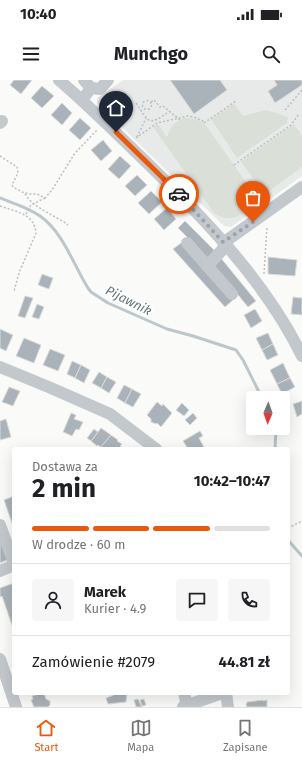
<!DOCTYPE html>
<html lang="pl">
<head>
<meta charset="utf-8">
<style>
	:root { --surface:#fff; --page:#f6f6f6; --text:#202124; --muted:#757577; --line:#e0e0e0; --accent:#ea580c }
	body { margin:0; font-family:"Fira Sans",sans-serif; background:var(--page); color:var(--text); height:100vh; display:flex; flex-direction:column; font-size:15px; white-space:nowrap }
	* { box-sizing:border-box; margin:0 }
	p { font-size:13px; color:var(--muted) }
	.icon { flex:none; width:22px; height:22px; fill:none; stroke:currentColor; stroke-width:2; stroke-linecap:round; stroke-linejoin:round }
	.map { position:relative; flex:1; overflow:hidden }
	.panel { position:absolute; left:12px; top:367px; width:278px; height:248px; display:flex; flex-direction:column; background:var(--surface); border-radius:4px; box-shadow:0 4px 16px #0002 }
	.panel>* { flex:none }
	.needle { width:26px; rotate:182deg }
	.buttons { position:absolute; left:246px; top:311px; display:grid; gap:8px }
	.buttons a { display:grid; place-items:center; width:44px; height:44px; border-radius:4px; background:var(--surface); box-shadow:0 4px 16px #0002; font-size:20px }
	.pin { position:absolute; display:grid; place-items:center; width:34px; height:34px; color:#fff; margin:-41px -17px; border-radius:50% 50% 50% 0; rotate:-45deg; box-shadow:0 0 4px #0007 }
	.pin .icon { rotate:45deg }
	.courier { position:absolute; display:grid; place-items:center; width:40px; height:40px; margin:-20px; border:3px solid #ea580c; border-radius:50%; background:#fff; color:#222; box-shadow:0 1px 5px #0007 }
	.head em { font-style:normal; font-weight:700 }
	.head div { display:flex; flex-direction:column-reverse }
	.head { display:flex; align-items:center; justify-content:space-between; height:68px; padding:0 20px }
	h1 { font-size:26px; font-weight:700; line-height:30px }
	.bar { display:grid; grid-template-columns:repeat(4,1fr); gap:6px 4px; align-content:center; height:48px; padding:0 20px }
	.bar i { height:5px; border-radius:3px; background:var(--line) }
	.bar .active { background:var(--accent) }
	.bar p { grid-column:span 4 }
	.line { display:flex; align-items:center; gap:10px; padding:0 20px; border-top:1px solid var(--line) }
	.line div { flex:1 }
	.round { display:grid; place-items:center; flex:none; width:42px; height:42px; border-radius:4px; background:var(--page) }
	.status { display:flex; justify-content:space-between; align-items:center; height:28px; padding:0 20px; background:var(--surface); direction:ltr }
	.status svg { height:11px; fill:currentColor }
	header { display:flex; justify-content:space-between; align-items:center; height:52px; padding:0 20px; background:var(--surface); font-size:18px; font-weight:700 }
	.tabs { display:flex; justify-content:space-around; align-items:center; height:56px; border-top:1px solid var(--line); background:var(--surface); font-size:11px; color:var(--muted) }
	.tabs a { display:grid; justify-items:center; gap:2px }
	.tabs .active { color:var(--accent) }
	.map>svg:first-child { display:block }
</style>
</head>
<body>
<div class="status"><b>10:40</b><svg viewBox="0 0 49 12"><path d="M0 12V9h3v3zM5 12V6h3v6zM10 12V3h3v9zM15 12V0h3v12zM26 1h20v11H26zM47 4h2v5h-2z"/></svg></div>
<header><svg class="icon" aria-label="menu" viewBox="0 0 24 24"><path d="M4 6h16M4 12h16M4 18h16"/></svg>Munchgo<svg class="icon" aria-label="search" viewBox="0 0 24 24"><circle cx="10" cy="10" r="6"/><path d="M15 15l6 6"/></svg></header>
<div class="map">
<svg width="302" height="627" viewBox="0 0 302 627">
	<rect width="100%" height="100%" fill="#fafaf8"/>
	<!-- built -->
	<path fill="#e8e9e9" d="M123,0H302V96L231,147L224,146L97,23V18Z"/>
	<!-- green -->
	<g fill="#dadfd7">
		<path d="M234,24L243,36L266,30L288,37L287,43L237,78L211,39Z"/>
		<path d="M184,38L196,39L205,44L248,105C258,128 235,148 214,133L153,47L158,44L167,57L172,45Z"/>
		<path d="M294,44L302,56V87L265,114L241,82Z"/>
	</g>
	<g fill="none" stroke-linecap="round" stroke-linejoin="round">
		<!-- stream -->
		<g stroke="#bbc7cb" stroke-width="3">
			<path d="M0,118C13,123 29,128 40,136C63,152 73,184 88,208L91,212L108,223L167,249L193,256L236,270L243,280L262,318"/>
			<path d="M275,369L276,348"/>
			<path d="M288,460L302,476"/>
		</g>
	</g>
	<!-- building -->
	<g fill="#aab3b9" stroke="#dcdcda">
		<path d="M14,0H32L21,14L10,5Z"/>
		<path d="M170,0H220L227,10L194,34Z"/>
		<path d="M274,0H302V5L275,23L268,11L277,5Z"/>
		<path d="M42,6L54,16L42,28L31,18Z"/>
		<path d="M62,23L72,33L62,45L51,35Z"/>
		<path d="M80,38L91,48L80,60L69,50Z"/>
		<path d="M103,60L112,71L101,81L91,70Z"/>
		<path d="M120,76L131,86L119,99L108,89Z"/>
		<path d="M137,95L147,105L135,116L125,106Z"/>
		<path d="M151,111L162,122L149,134L138,123Z"/>
		<path d="M167,128L176,139L164,150L154,139Z"/>
		<path d="M185,141L216,172L209,179L178,148Z"/>
		<path d="M181,163L233,220L225,227L173,169Z"/>
		<path d="M220,177L256,221L248,227L212,183Z"/>
		<path d="M268,177L297,180L295,196L268,194Z"/>
		<path d="M42,194L53,198L49,209L38,205Z"/>
		<path d="M25,216L33,218L25,238L18,236Z"/>
		<path d="M293,217L302,218V235L291,234Z"/>
		<path d="M37,224L44,227L39,239L32,237Z"/>
		<path d="M255,229L262,241L251,248L244,235Z"/>
		<path d="M0,249L13,255L6,271L0,268Z"/>
		<path d="M268,253L273,264L262,270L256,258Z"/>
		<path d="M24,258L41,265L34,283L16,276Z"/>
		<path d="M273,264L278,275L267,280L262,270Z"/>
		<path d="M50,269L65,275L58,291L43,285Z"/>
		<path d="M72,281L81,285L75,298L67,294Z"/>
		<path d="M283,283L290,298L277,304L270,290Z"/>
		<path d="M81,285L90,290L84,303L75,298Z"/>
		<path d="M99,292L107,297L101,308L92,303Z"/>
		<path d="M107,297L116,302L109,313L101,308Z"/>
		<path d="M290,298L295,307L282,314L277,304Z"/>
		<path d="M124,305L132,309L125,323L117,318Z"/>
		<path d="M9,307L20,311L13,326L2,322Z"/>
		<path d="M132,309L141,314L133,327L125,323Z"/>
		<path d="M302,321V334L297,337L293,324Z"/>
		<path d="M157,322L162,326L163,324L172,333L161,347L157,343L156,344L151,342V339L147,335Z"/>
		<path d="M182,323L189,330L184,336L176,330Z"/>
		<path d="M71,333L76,335L74,339L83,342L79,350L76,349L72,356L63,352Z"/>
		<path d="M193,333L197,338L190,345L185,340Z"/>
		<path d="M6,339L11,357L0,360V341Z"/>
		<path d="M101,348L111,355L101,367L98,365L97,366L91,361Z"/>
		<path d="M94,349L98,352L91,361L87,358Z"/>
		<path d="M200,351L203,356L199,358L205,369H188L183,361Z"/>
		<path d="M111,355L118,360L117,361L122,364L120,366L124,369H104L101,367Z"/>
		<path d="M14,416V445L13,446L4,420Z"/>
		<path d="M0,455L10,479L0,483Z"/>
		<path d="M14,503V551L2,516L0,517V508Z"/>
		<path d="M41,613H44L46,619L50,621V625L48,627H34L31,620L33,619L32,616Z"/>
		<path d="M114,613H127L126,622L108,624L106,618L114,615Z"/>
		<path d="M138,619L142,627H136L134,620Z"/>
		<path d="M144,619L146,625L142,626L140,620Z"/>
		<path d="M263,620V621L267,620V627H247L246,625L247,622Z"/>
	</g>
	<g fill="none" stroke-linecap="round" stroke-linejoin="round">
		<!-- path -->
		<g stroke="#bbbfc2" stroke-width="1.5" stroke-dasharray="2 2" stroke-linecap="butt">
			<circle cx="147" cy="25" r="4.5"/>
			<path d="M151,22L154,20L160,27L163,26L180,40"/>
			<path d="M136,23C150,44 148,46 170,31"/>
			<path d="M285,30L302,10"/>
			<path d="M204,43L236,21"/>
			<path d="M137,57L146,38"/>
			<path d="M136,58L157,43L188,36L194,37L205,42"/>
			<path d="M0,76L17,87L18,93L12,105L13,107L22,112L29,114H37L45,118L52,110L75,73L98,49"/>
			<path d="M234,85L291,45L299,34"/>
			<path d="M25,114C33,128 55,135 68,145"/>
			<path d="M0,126C16,132 34,133 36,153L19,193L14,211"/>
			<path d="M26,134L31,125L45,118"/>
			<path d="M264,194L267,146"/>
			<path d="M288,448L302,441"/>
		</g>
		<!-- minor -->
		<g stroke="#c3c8cc" stroke-width="12">
			<path d="M59,0C87,24 114,51 141,77C201,135 265,200 302,276"/>
			<path d="M91,8L100,9L108,0"/>
			<path d="M82,20L91,8L84,0"/>
			<path d="M0,43L2,41"/>
			<path d="M187,163L232,214"/>
			<path d="M223,163L302,107"/>
			<path d="M207,186L226,166"/>
			<path d="M0,287L51,308L110,334L156,369"/>
			<path d="M0,445L14,483"/>
			<path d="M0,491L14,485"/>
			<path d="M0,579L16,627"/>
			<path d="M184,613L187,626"/>
			<path d="M226,613L228,627"/>
			<path d="M183,627L222,613"/>
		</g>
	</g>
	<g fill="none" stroke-linecap="round" stroke-linejoin="round">
		<!-- done -->
		<path stroke="#99a4ac" stroke-width="4" stroke-dasharray="0 7.2" d="M179,114L223,162L253,142"/>
		<!-- route -->
		<path stroke="#ea580c" stroke-width="5" d="M116,52L179,114"/>
	</g>
	<g text-anchor="middle" stroke-width="4" stroke-linejoin="round" paint-order="stroke">
		<!-- water labels -->
		<g font-size="13" font-style="italic" fill="#60757c" stroke="#fff">
			<text transform="translate(129 220) rotate(27)" y="5">Pijawnik</text>
		</g>
	</g>
</svg>
<div class="buttons">
<a><svg class="needle" viewBox="-14 -14 28 28"><path d="M0-13l5 13h-10z" fill="#e53935"/><path d="M0 13l5-13h-10z" fill="#757577"/></svg></a>
</div>
<div class="pin" style="left:253px;top:142px;background:#ea580c"><svg class="icon" aria-label="bag" viewBox="0 0 24 24"><path d="M5 8h14l-1 12H6zM9 8a3 3 0 0 1 6 0"/></svg></div>
<div class="pin" style="left:116px;top:52px;background:#1f2937"><svg class="icon" aria-label="home" viewBox="0 0 24 24"><path d="M3 11l9-7 9 7M6 9v11h12V9"/></svg></div>
<div class="courier" style="left:179px;top:114px"><svg class="icon" aria-label="car" viewBox="0 0 24 24"><path d="M5 17H2v-5l4-1 3-4h7l3 4 3 1v5h-3M9 17h6M6 11h13"/><circle cx="7" cy="17" r="2"/><circle cx="17" cy="17" r="2"/></svg></div>
<section class="panel">
<div class="head"><div><h1>2 min</h1><p>Dostawa za</p></div><em>10:42–10:47</em></div>
<div class="bar"><i class="active"></i><i class="active"></i><i class="active"></i><i></i><p>W drodze · 60 m</p></div>
<div class="line" style="height:72px"><a class="round"><svg class="icon" aria-label="person" viewBox="0 0 24 24"><circle cx="12" cy="8" r="4"/><path d="M4 21q1-7 8-7t8 7"/></svg></a><div><b>Marek</b><p>Kurier · 4.9</p></div><a class="round"><svg class="icon" aria-label="chat" viewBox="0 0 24 24"><path d="M4 5h16v11H9l-5 4z"/></svg></a><a class="round"><svg class="icon" aria-label="phone" viewBox="0 0 24 24"><path d="M5 4h4l2 5-3 2q2 4 5 5l2-3 5 2v4C11 20 4 13 5 4z"/></svg></a></div>
<div class="line" style="height:52px"><div>Zamówienie #2079</div><b>44.81 zł</b></div>
</section>
</div>
<nav class="tabs">
<a class="active"><svg class="icon" aria-label="home" viewBox="0 0 24 24"><path d="M3 11l9-7 9 7M6 9v11h12V9"/></svg>Start</a>
<a><svg class="icon" aria-label="map" viewBox="0 0 24 24"><path d="M3 6l6-2 6 2 6-2v14l-6 2-6-2-6 2zM9 4v14M15 6v14"/></svg>Mapa</a>
<a><svg class="icon" aria-label="saved" viewBox="0 0 24 24"><path d="M7 4h10v16l-5-4-5 4z"/></svg>Zapisane</a>
</nav>
</body>
</html>
